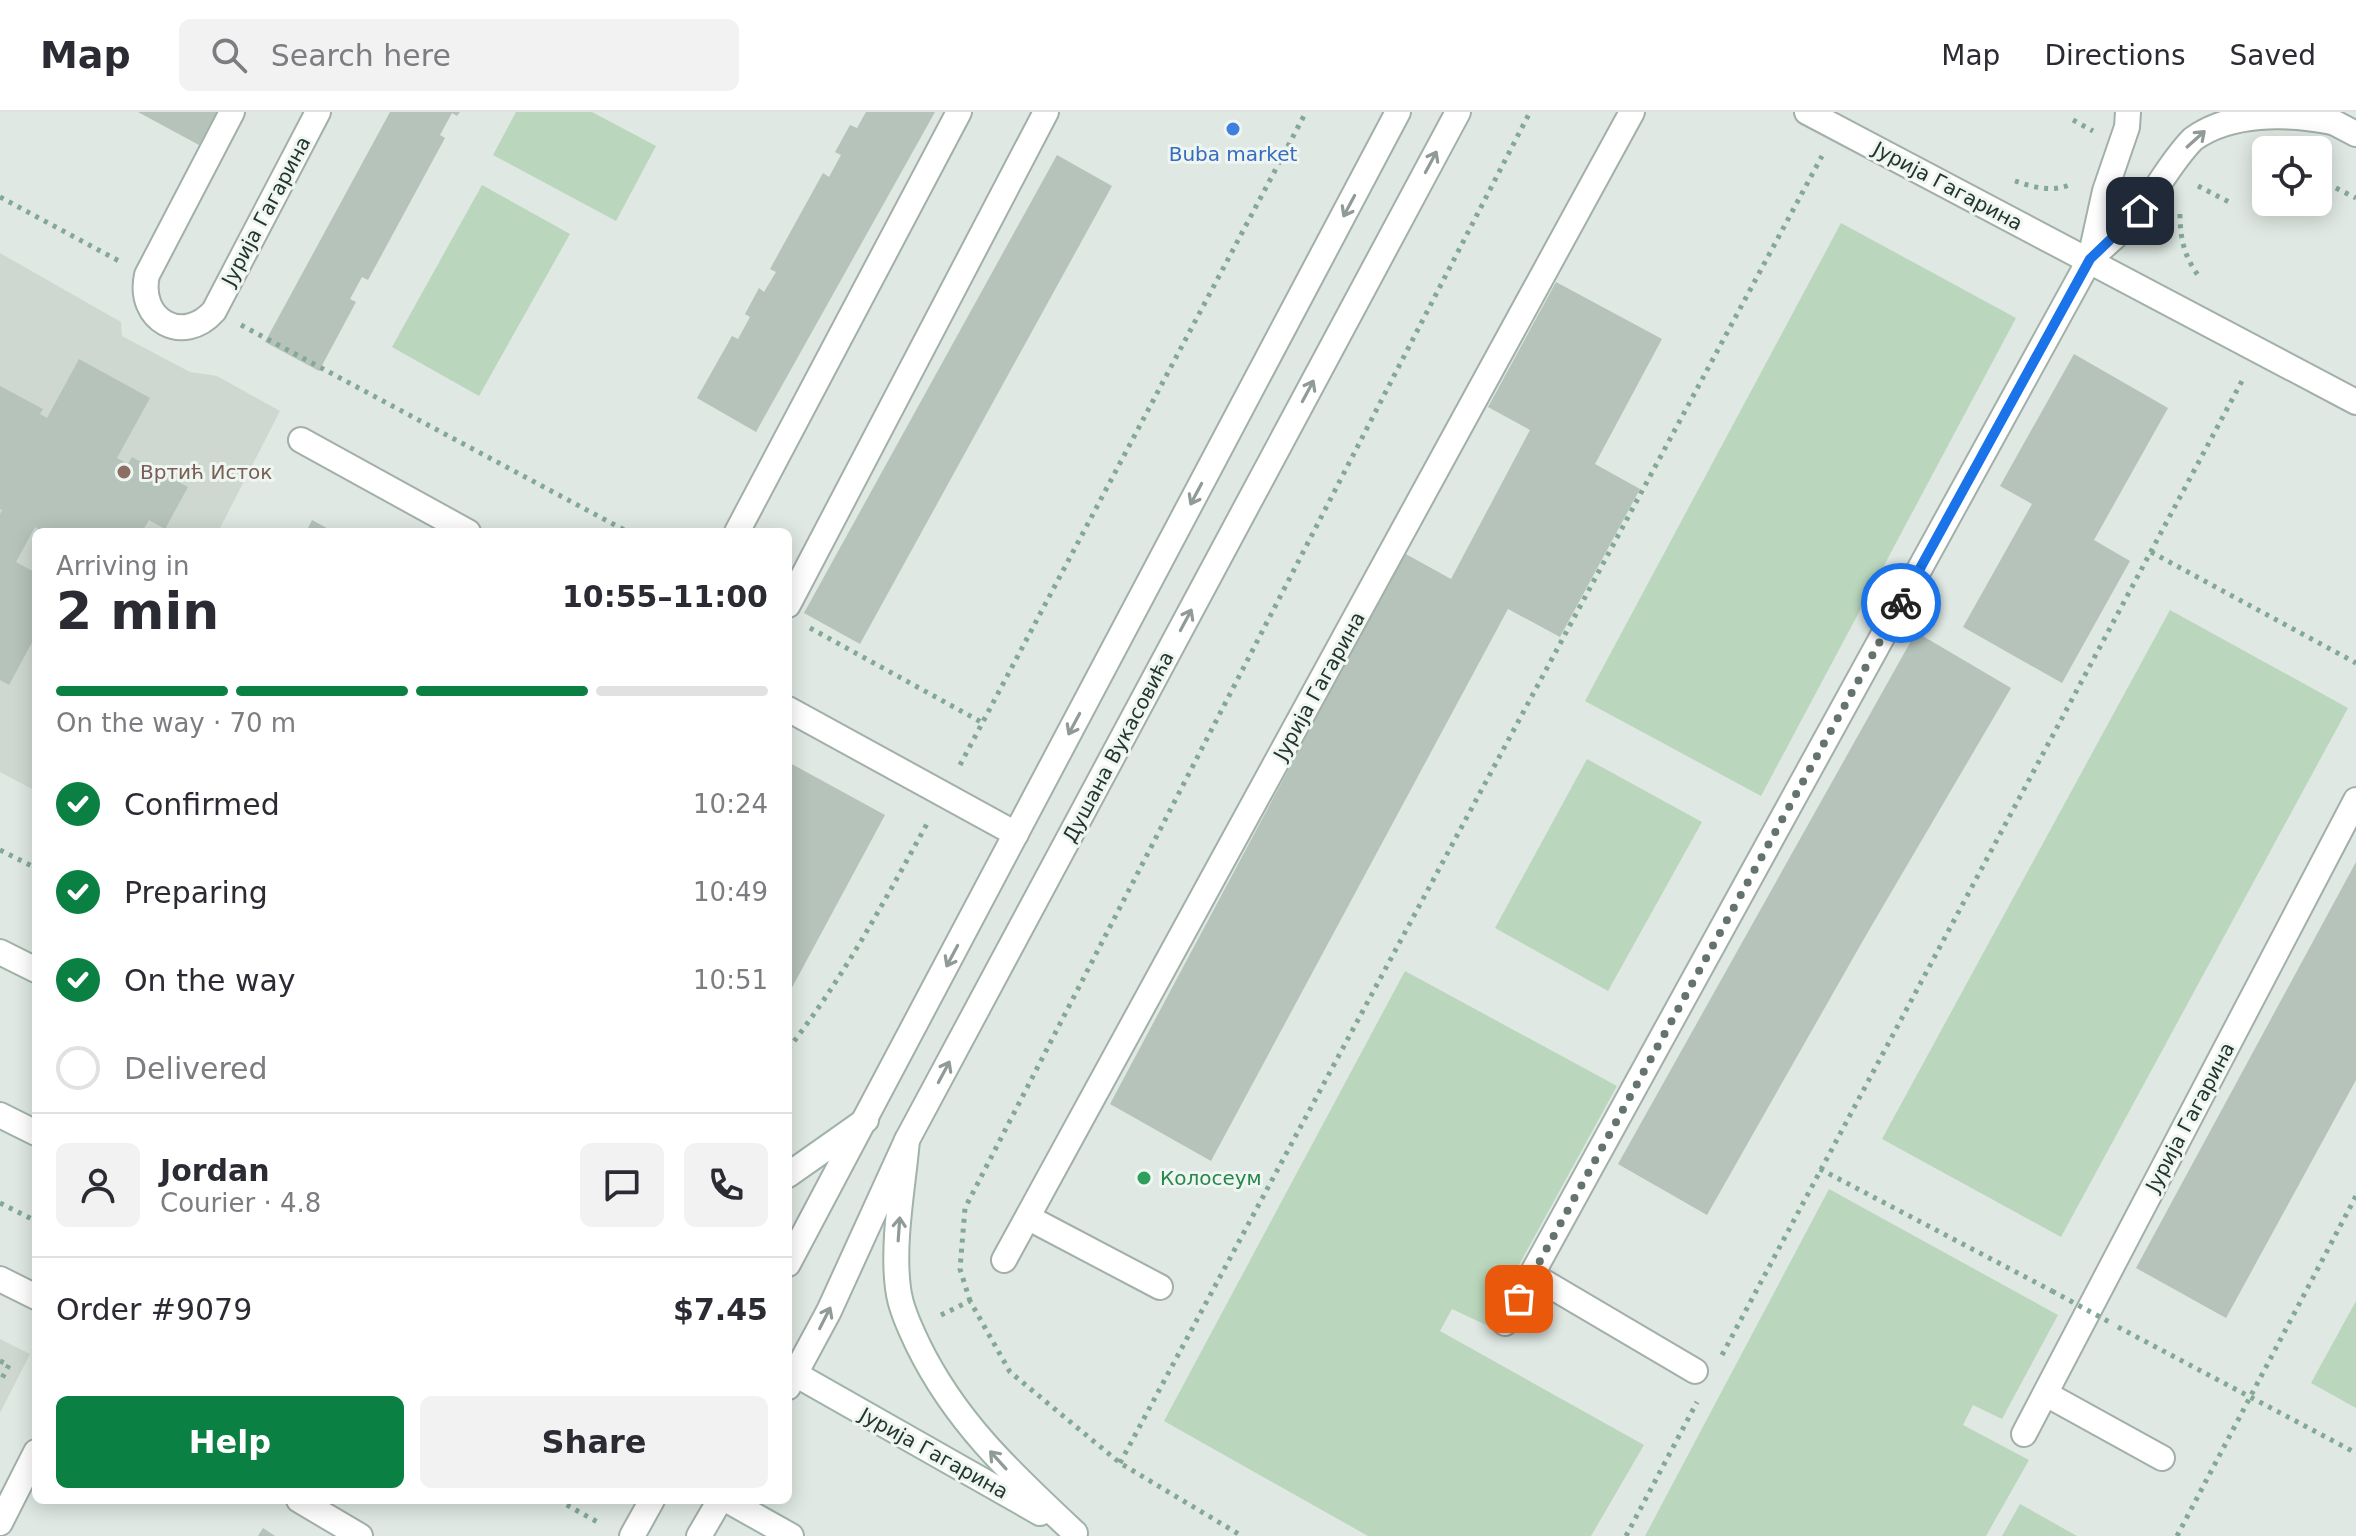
<!DOCTYPE html>
<html lang="en">
<head>
<meta charset="utf-8">
<style>
	:root { --surface:#fff; --page:#f2f2f3; --text:#2b2b33; --muted:#7c7c81; --line:#e1e1e2; --accent:#0b8043 }
	body { margin:0; font-family:"DejaVu Sans",sans-serif; background:var(--page); color:var(--text); height:100vh; display:flex; flex-direction:column; font-size:30px; white-space:nowrap }
	* { box-sizing:border-box; margin:0 }
	p { font-size:26px; color:var(--muted) }
	.icon { flex:none; width:44px; height:44px; fill:none; stroke:currentColor; stroke-width:2; stroke-linecap:round; stroke-linejoin:round }
	.map { position:relative; flex:1; overflow:hidden }
	.panel { position:absolute; left:32px; top:416px; width:760px; height:976px; display:flex; flex-direction:column; background:var(--surface); border-radius:12px; box-shadow:0 4px 20px #0003 }
	.panel>* { flex:none }
	.controls { position:absolute; left:2252px; top:24px; display:grid; gap:16px }
	.controls a { display:grid; place-items:center; width:80px; height:80px; border-radius:12px; background:var(--surface); box-shadow:0 4px 20px #0003; font-size:40px }
	.pin { position:absolute; display:grid; place-items:center; width:68px; height:68px; color:#fff; margin:-34px; border-radius:16px; box-shadow:0 4px 12px #0006 }
	.courier { position:absolute; display:grid; place-items:center; width:80px; height:80px; margin:-40px; border:6px solid #1a73e8; border-radius:50%; background:#fff; color:#222; box-shadow:0 2px 10px #0007 }
	.overview em { font-style:normal; font-weight:600 }
	.overview div { display:flex; flex-direction:column-reverse }
	.overview { display:flex; align-items:center; justify-content:space-between; height:136px; padding:0 24px }
	h1 { font-size:52px; font-weight:600; line-height:60px }
	.bar { display:grid; grid-template-columns:repeat(4,1fr); gap:12px 8px; align-content:center; height:96px; padding:0 24px }
	.bar i { height:10px; border-radius:6px; background:var(--line) }
	.bar .current { background:var(--accent) }
	.bar p { grid-column:span 4 }
	.line { display:flex; align-items:center; gap:20px; padding:0 24px; border-top:2px solid var(--line) }
	.line div { flex:1 }
	.round { display:grid; place-items:center; flex:none; width:84px; height:84px; border-radius:12px; background:var(--page) }
	ol { padding:0 24px; list-style:none }
	li { display:flex; align-items:center; gap:24px; height:88px }
	li p { margin-inline-start:auto }
	li .icon { padding:8px; border-radius:50%; background:var(--accent); color:#fff; stroke-width:4 }
	li:last-child { color:var(--muted) }
	li i { width:44px; height:44px; border:4px solid var(--line); border-radius:50% }
	.action { display:flex; gap:16px; margin-top:auto; padding:16px 24px }
	.action a { flex:1; height:92px; border-radius:12px; background:var(--accent); color:#fff; font-size:32px; font-weight:600; line-height:92px; text-align:center }
	.action a+a { background:var(--page); color:var(--text) }
	header { display:flex; align-items:center; gap:48px; box-sizing:border-box; height:112px; padding:0 40px; background:var(--surface); border-bottom:2px solid var(--line) }
	header strong { font-size:38px }
	nav { display:flex; gap:44px; margin-inline-start:auto; font-size:28px }
	.search { width:560px; height:72px; background:var(--page); display:flex; align-items:center; gap:20px; box-sizing:border-box; padding:0 28px; border-radius:12px; color:var(--muted); font-size:30px }
	.map>svg:first-child { display:block }
</style>
</head>
<body>
<header>
<strong>Map</strong>
<div class="search"><svg class="icon" aria-label="search" viewBox="0 0 24 24"><circle cx="10" cy="10" r="6"/><path d="M15 15l6 6"/></svg>Search here</div>
<nav><a>Map</a><a>Directions</a><a>Saved</a></nav>
</header>
<div class="map">
<svg width="2356" height="1424" viewBox="0 0 2356 1424">
	<rect width="100%" height="100%" fill="#dfe8e3"/>
	<!-- built -->
	<g fill="#ced8d1">
		<path d="M0,141L121,210L122,224L190,260L217,264L280,299L218,420H36V679L0,660Z"/>
		<path d="M0,1227L30,1242L0,1301Z"/>
	</g>
	<!-- green -->
	<g fill="#bad7bd">
		<path d="M516,0H592L656,34L616,109L493,43Z"/>
		<path d="M482,73L570,122L479,284L392,235Z"/>
		<path d="M1841,111L2016,206L1761,684L1585,589Z"/>
		<path d="M2170,498L2348,596L2061,1125L1882,1027Z"/>
		<path d="M1587,647L1702,710L1608,879L1495,816Z"/>
		<path d="M1405,859L1617,974L1486,1213L1452,1197L1440,1219L1644,1333L1591,1424H1368L1164,1309Z"/>
		<path d="M1829,1077L2058,1203L2002,1307L1973,1293L1963,1313L2029,1348L1986,1424H1645Z"/>
		<path d="M2356,1189V1296L2311,1271Z"/>
		<path d="M2020,1392L2077,1424H2002Z"/>
	</g>
	<!-- building -->
	<g fill="#b5c3bb">
		<path d="M138,0H217L199,33Z"/>
		<path d="M390,0H460L457,4L452,1L440,23L445,26L368,168L362,165L350,187L356,190L319,259L265,230Z"/>
		<path d="M866,0H935L756,320L697,286L732,224L738,227L750,205L745,202L759,176L764,180L776,160L770,157L823,61L829,65L841,43L835,40L850,13L857,16Z"/>
		<path d="M1057,43L1112,74L860,532L804,501Z"/>
		<path d="M1556,170L1662,227L1595,352L1640,377L1560,525L1508,497L1211,1049L1110,992L1404,441L1451,467L1530,318L1488,295Z"/>
		<path d="M2074,242L2168,296L2094,428L2130,449L2062,571L1963,515L2032,392L2000,374Z"/>
		<path d="M79,247L150,286L117,346L128,352L132,345L188,375L165,417L149,408L142,420H43L35,415L16,450L36,461V523L9,573L0,568V402L2,398L0,397V274L43,297L40,302L47,306Z"/>
		<path d="M312,408L334,420H306Z"/>
		<path d="M1916,520L2011,576L1865,825L1707,1103L1618,1052Z"/>
		<path d="M788,650L885,703L788,883Z"/>
		<path d="M2356,750V968L2226,1206L2136,1156Z"/>
		<path d="M263,1416L275,1424H258Z"/>
	</g>
	<g fill="none" stroke-linecap="round" stroke-linejoin="round">
		<!-- service casing -->
		<g stroke="#a3afa9" stroke-width="28">
			<g id="service">
				<path d="M232,0L147,163C137,208 183,234 214,199L318,0"/>
				<path d="M1807,0L2356,290"/>
				<path d="M2090,147C2107,131 2128,115 2142,96C2159,74 2173,47 2193,27C2230,0 2287,1 2332,10"/>
				<path d="M301,328L468,420"/>
				<path d="M737,420L959,0"/>
				<path d="M788,493L1046,0"/>
				<path d="M788,597L1016,722"/>
				<path d="M1029,1106L1160,1175"/>
				<path d="M1004,1148L1632,0"/>
				<path d="M1532,1163L1695,1259"/>
				<path d="M0,1167L36,1185"/>
				<path d="M1505,1211L2090,147L2105,79L2127,15L2128,0"/>
				<path d="M2046,1282L2162,1346"/>
				<path d="M2024,1322L2356,688"/>
				<path d="M299,1388L360,1424"/>
				<path d="M0,1411L36,1340"/>
				<path d="M632,1424L652,1388"/>
				<path d="M699,1424L720,1388"/>
			</g>
		</g>
		<!-- tertiary casing -->
		<g stroke="#a3afa9" stroke-width="28">
			<g id="tertiary">
				<path d="M2314,0L2356,22"/>
				<path d="M788,1152L1398,0"/>
				<path d="M788,1275L829,1199L907,1028L1458,0"/>
			</g>
		</g>
		<!-- secondary casing -->
		<g stroke="#a0b3a8" stroke-width="28">
			<g id="secondary">
				<path d="M0,840L36,858"/>
				<path d="M0,1003L36,1021"/>
				<path d="M907,1028C903,1074 892,1130 898,1176C900,1195 910,1216 918,1233C956,1311 1013,1363 1075,1421"/>
				<path d="M788,1063L866,1008"/>
				<path d="M788,1258L1040,1401"/>
				<path d="M727,1388L791,1424"/>
			</g>
		</g>
		<!-- path -->
		<g stroke="#83a896" stroke-width="5" stroke-dasharray="4 6" stroke-linecap="butt">
			<path d="M2073,8L2093,19"/>
			<path d="M2318,67L2356,86"/>
			<path d="M2015,69C2033,75 2053,81 2071,72"/>
			<path d="M2198,74L2229,90"/>
			<path d="M0,85L119,149"/>
			<path d="M2180,102C2180,128 2185,147 2201,167"/>
			<path d="M241,213L628,420"/>
			<path d="M2151,440L2356,551"/>
			<path d="M810,516L983,611"/>
			<path d="M960,653L1306,0"/>
			<path d="M0,738L36,756"/>
			<path d="M788,937C843,867 885,788 928,710"/>
			<path d="M1820,1057L2052,1179"/>
			<path d="M0,1091L36,1109"/>
			<path d="M970,1189L960,1157L965,1096L1530,0"/>
			<path d="M941,1203L970,1189L1010,1260L1120,1351L1242,1424"/>
			<path d="M2118,1215L2356,1341"/>
			<path d="M1722,1243L2243,267"/>
			<path d="M0,1249L9,1253L0,1270"/>
			<path d="M1120,1351L1822,44"/>
			<path d="M558,1388L601,1412"/>
			<path d="M1626,1424L1697,1290"/>
			<path d="M2177,1424L2356,1084"/>
		</g>
		<!-- service -->
		<use href="#service" stroke="#fff" stroke-width="24"/>
		<!-- tertiary -->
		<use href="#tertiary" stroke="#fff" stroke-width="24"/>
		<!-- secondary -->
		<use href="#secondary" stroke="#fff" stroke-width="24"/>
		<!-- path-bridge -->
		<path stroke="#83a896" stroke-width="5" stroke-dasharray="4 6" stroke-linecap="butt" d="M2052,1179L2113,1212"/>
	</g>
	<!-- one-way arrows -->
	<defs><path id="oneway-shaft" d="M-6 0H5M1.5-3L5.5 0L1.5 3" fill="none" stroke-width="1.6" stroke-linecap="round" stroke-linejoin="round" transform="scale(2)"/></defs>
	<g stroke="#909a96">
		<use href="#oneway-shaft" transform="translate(2196 27) rotate(-42)"/>
		<use href="#oneway-shaft" transform="translate(1431 50) rotate(-62)"/>
		<use href="#oneway-shaft" transform="translate(1349 94) rotate(118)"/>
		<use href="#oneway-shaft" transform="translate(1308 279) rotate(-62)"/>
		<use href="#oneway-shaft" transform="translate(1196 382) rotate(118)"/>
		<use href="#oneway-shaft" transform="translate(1186 508) rotate(-62)"/>
		<use href="#oneway-shaft" transform="translate(1074 612) rotate(118)"/>
		<use href="#oneway-shaft" transform="translate(952 844) rotate(118)"/>
		<use href="#oneway-shaft" transform="translate(944 960) rotate(-62)"/>
		<use href="#oneway-shaft" transform="translate(899 1117) rotate(-86)"/>
		<use href="#oneway-shaft" transform="translate(825 1206) rotate(-63)"/>
		<use href="#oneway-shaft" transform="translate(998 1348) rotate(-132)"/>
	</g>
	<g fill="none" stroke-linecap="round" stroke-linejoin="round">
		<!-- done -->
		<path stroke="#64746d" stroke-width="8" stroke-dasharray="0 14.4" d="M1519,1187L1901,491"/>
		<!-- route -->
		<path stroke="#1a73e8" stroke-width="10" d="M1901,491L2090,147L2140,99"/>
	</g>
	<!-- markers -->
	<circle fill="#3f7fe0" stroke="#eff6f1" stroke-width="3" cx="1233" cy="17" r="8"/>
	<circle fill="#8d6e63" stroke="#eff6f1" stroke-width="3" cx="124" cy="360" r="8"/>
	<circle fill="#2e9e5b" stroke="#eff6f1" stroke-width="3" cx="1144" cy="1066" r="8"/>
	<g text-anchor="middle" stroke-width="6" stroke-linejoin="round" paint-order="stroke">
		<!-- shop labels -->
		<g font-size="20" fill="#366cbe" stroke="#eff6f1">
			<text x="1233" y="49">Buba market</text>
		</g>
		<!-- street labels -->
		<g font-size="20" fill="#22362d" stroke="#eff6f1">
			<text transform="translate(1948 74) rotate(28)" y="7">Јурија Гагарина</text>
			<text transform="translate(266 99) rotate(-62)" y="7">Јурија Гагарина</text>
			<text transform="translate(1319 574) rotate(-61)" y="7">Јурија Гагарина</text>
			<text transform="translate(1118 635) rotate(-62)" y="7">Душана Вукасовића</text>
			<text transform="translate(2190 1005) rotate(-62)" y="7">Јурија Гагарина</text>
			<text transform="translate(934 1341) rotate(29)" y="7">Јурија Гагарина</text>
		</g>
		<!-- education labels -->
		<g font-size="20" fill="#785e54" stroke="#eff6f1" text-anchor="start">
			<text x="140" y="367">Вртић Исток</text>
		</g>
		<!-- leisure labels -->
		<g font-size="20" fill="#27864d" stroke="#eff6f1" text-anchor="start">
			<text x="1160" y="1073">Колосеум</text>
		</g>
	</g>
</svg>
<div class="controls">
<a><svg class="icon" aria-label="locate" viewBox="0 0 24 24"><circle cx="12" cy="12" r="6"/><path d="M12 2v4M12 18v4M2 12h4M18 12h4"/></svg></a>
</div>
<div class="pin" style="left:1519px;top:1187px;background:#ea580c"><svg class="icon" aria-label="bag" viewBox="0 0 24 24"><path d="M5 8h14l-1 12H6zM9 8a3 3 0 0 1 6 0"/></svg></div>
<div class="pin" style="left:2140px;top:99px;background:#1f2937"><svg class="icon" aria-label="home" viewBox="0 0 24 24"><path d="M3 11l9-7 9 7M6 9v11h12V9"/></svg></div>
<div class="courier" style="left:1901px;top:491px"><svg class="icon" aria-label="bike" viewBox="0 0 24 24"><circle cx="6" cy="16" r="4"/><circle cx="18" cy="16" r="4"/><path d="M6 16l4-8h5l3 8M10 8l3 8H6M13 5h3"/></svg></div>
<section class="panel">
<div class="overview"><div><h1>2 min</h1><p>Arriving in</p></div><em>10:55–11:00</em></div>
<div class="bar"><i class="current"></i><i class="current"></i><i class="current"></i><i></i><p>On the way · 70 m</p></div>
<ol>
<li><svg class="icon" aria-label="check" viewBox="0 0 24 24"><path d="M5 12l5 5 9-10"/></svg>Confirmed<p>10:24</p></li>
<li><svg class="icon" aria-label="check" viewBox="0 0 24 24"><path d="M5 12l5 5 9-10"/></svg>Preparing<p>10:49</p></li>
<li><svg class="icon" aria-label="check" viewBox="0 0 24 24"><path d="M5 12l5 5 9-10"/></svg>On the way<p>10:51</p></li>
<li><i></i>Delivered</li>
</ol>
<div class="line" style="height:144px"><a class="round"><svg class="icon" aria-label="person" viewBox="0 0 24 24"><circle cx="12" cy="8" r="4"/><path d="M4 21q1-7 8-7t8 7"/></svg></a><div><b>Jordan</b><p>Courier · 4.8</p></div><a class="round"><svg class="icon" aria-label="chat" viewBox="0 0 24 24"><path d="M4 5h16v11H9l-5 4z"/></svg></a><a class="round"><svg class="icon" aria-label="phone" viewBox="0 0 24 24"><path d="M5 4h4l2 5-3 2q2 4 5 5l2-3 5 2v4C11 20 4 13 5 4z"/></svg></a></div>
<div class="line" style="height:104px"><div>Order #9079</div><b>$7.45</b></div>
<div class="action"><a>Help</a><a>Share</a></div>
</section>
</div>
</body>
</html>
